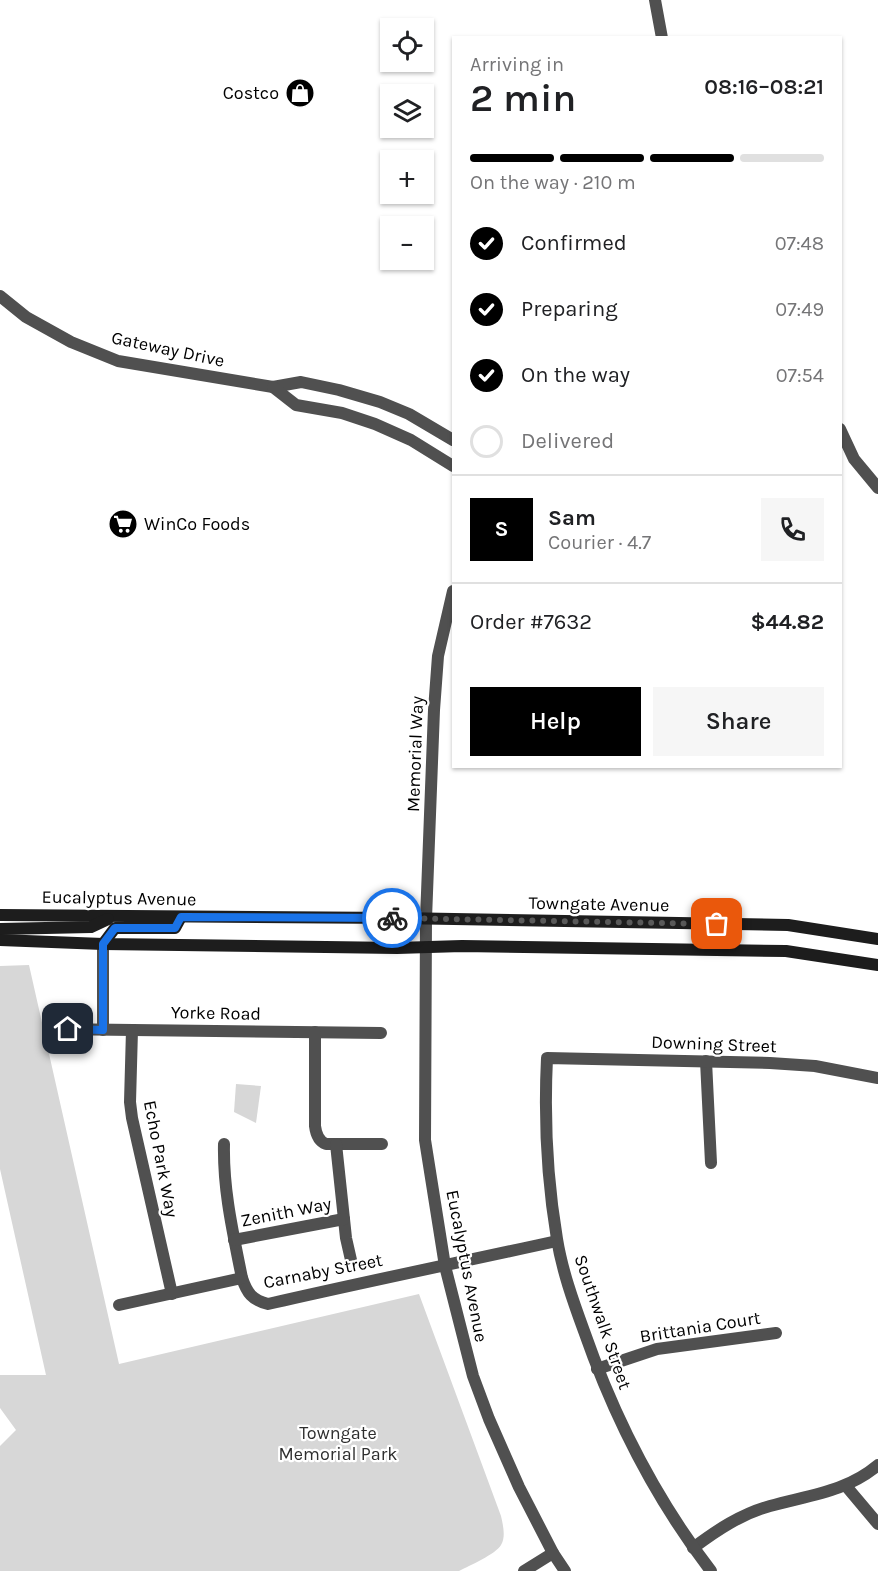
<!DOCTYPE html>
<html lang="en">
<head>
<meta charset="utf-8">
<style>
	:root { --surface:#fff; --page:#f6f6f6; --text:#202124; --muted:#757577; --line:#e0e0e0; --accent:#000 }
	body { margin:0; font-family:Karla,sans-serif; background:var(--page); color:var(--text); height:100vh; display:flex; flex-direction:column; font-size:22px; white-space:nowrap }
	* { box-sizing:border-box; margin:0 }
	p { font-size:20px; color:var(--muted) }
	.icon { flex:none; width:33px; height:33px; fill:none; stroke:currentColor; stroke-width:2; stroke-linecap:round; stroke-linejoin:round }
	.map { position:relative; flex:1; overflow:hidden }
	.side { position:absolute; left:452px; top:36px; width:390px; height:732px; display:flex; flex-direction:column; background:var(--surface); border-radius:0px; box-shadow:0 2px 4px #0004 }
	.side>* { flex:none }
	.controls { position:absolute; left:380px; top:18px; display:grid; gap:12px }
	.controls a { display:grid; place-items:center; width:54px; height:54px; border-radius:0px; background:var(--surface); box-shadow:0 2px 4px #0004; font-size:30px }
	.pin { position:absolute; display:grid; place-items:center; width:51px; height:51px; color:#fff; margin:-26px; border-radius:12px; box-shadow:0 3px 9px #0006 }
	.courier { position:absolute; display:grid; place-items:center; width:60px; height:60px; margin:-30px; border:4px solid #1a73e8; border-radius:50%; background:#fff; color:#222; box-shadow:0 2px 8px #0007 }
	.head em { font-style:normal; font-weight:600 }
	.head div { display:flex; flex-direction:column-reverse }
	.head { display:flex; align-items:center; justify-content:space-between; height:102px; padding:0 18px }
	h1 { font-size:39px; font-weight:600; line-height:45px }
	.bar { display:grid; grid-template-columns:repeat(4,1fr); gap:9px 6px; align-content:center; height:72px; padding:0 18px }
	.bar i { height:8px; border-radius:4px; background:var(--line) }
	.bar .current { background:var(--accent) }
	.bar p { grid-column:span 4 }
	.line { display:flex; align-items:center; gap:15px; padding:0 18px; border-top:2px solid var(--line) }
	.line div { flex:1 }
	.round { display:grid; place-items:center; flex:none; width:63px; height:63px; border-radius:0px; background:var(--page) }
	ol { padding:0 18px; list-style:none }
	li { display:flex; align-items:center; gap:18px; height:66px }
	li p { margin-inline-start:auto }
	li .icon { padding:6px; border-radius:50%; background:var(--accent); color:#fff; stroke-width:4 }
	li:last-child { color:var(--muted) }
	li i { width:33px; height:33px; border:3px solid var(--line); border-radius:50% }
	.button { display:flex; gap:12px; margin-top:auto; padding:12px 18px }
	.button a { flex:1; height:69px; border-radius:0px; background:var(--accent); color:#fff; font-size:24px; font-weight:600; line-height:69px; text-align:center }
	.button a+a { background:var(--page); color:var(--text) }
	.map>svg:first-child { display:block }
</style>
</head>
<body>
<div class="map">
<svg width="878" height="1571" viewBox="0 0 878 1571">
	<rect width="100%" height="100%" fill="#fff"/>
	<!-- green -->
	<g fill="#d7d7d7">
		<path d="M29,965L119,1364L419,1294L501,1516C503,1525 506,1537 501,1545C496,1554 469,1566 459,1571H0V1446L16,1430L0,1408V1375H46L0,1169V966Z"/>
		<path d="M236,1084L261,1086L256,1123L234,1112Z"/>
	</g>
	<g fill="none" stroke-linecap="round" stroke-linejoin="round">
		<!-- minor -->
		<g stroke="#505050" stroke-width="12">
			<path d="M103,944V1030"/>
			<path d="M51,1029L381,1033"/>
			<path d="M132,1030L130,1102L132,1118L172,1294"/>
			<path d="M315,1032V1126C316,1134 318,1141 326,1144H382"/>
			<path d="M706,1061L711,1163"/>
			<path d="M224,1144C223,1190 233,1233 242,1278C247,1293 252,1300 268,1304C364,1282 461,1262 557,1241"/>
			<path d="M336,1144L346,1238L351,1260"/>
			<path d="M234,1240L344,1219"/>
			<path d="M119,1305L242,1278"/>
			<path d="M597,1369L657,1349L776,1333"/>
			<path d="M846,1486L878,1524"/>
			<path d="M693,1548C717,1530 741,1514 770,1506C809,1495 846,1492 878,1465"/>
			<path d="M524,1571L553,1553"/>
			<path d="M711,1571C655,1498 614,1417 584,1331C573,1301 562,1270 557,1239C547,1179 544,1119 547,1058L770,1063L815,1066L878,1078"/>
		</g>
		<!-- tertiary -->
		<g stroke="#505050" stroke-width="12">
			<path d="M655,0L662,38"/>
			<path d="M0,296L26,317L71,342L118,361L273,387L301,382L339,390L380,402L409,414L453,440"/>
			<path d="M273,387L296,405L342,413L375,424L411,440L453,466"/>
			<path d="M840,429L854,459L878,488"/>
			<path d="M453,591L438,656L434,710L426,919L425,1140L445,1266L473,1376L489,1419L519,1487L553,1553L565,1571"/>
		</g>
		<!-- secondary -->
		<g stroke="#1d1d1d" stroke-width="12">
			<path d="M0,915L398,918L788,925L878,939"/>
			<path d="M0,929L91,927L108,919"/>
			<path d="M0,940L103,944L397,948L462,946L786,951L878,965"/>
			<path d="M103,944L115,928H175L181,917"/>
		</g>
	</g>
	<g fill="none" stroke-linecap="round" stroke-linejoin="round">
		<!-- done -->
		<path stroke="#595959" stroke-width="6" stroke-dasharray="0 10.8" d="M392,918L717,924"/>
		<!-- route -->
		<path stroke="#1a73e8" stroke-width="8" d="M68,1029L103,1030V944L115,928H175L181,917L392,918"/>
	</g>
	<!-- icons -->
	<defs>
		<g id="shop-disc" transform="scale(1.5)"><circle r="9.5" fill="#000" stroke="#fff"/><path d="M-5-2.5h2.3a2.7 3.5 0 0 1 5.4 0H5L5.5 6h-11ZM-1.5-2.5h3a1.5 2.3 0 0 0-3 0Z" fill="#fff"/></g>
		<g id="supermarket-disc" transform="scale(1.5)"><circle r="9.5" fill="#000" stroke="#fff"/><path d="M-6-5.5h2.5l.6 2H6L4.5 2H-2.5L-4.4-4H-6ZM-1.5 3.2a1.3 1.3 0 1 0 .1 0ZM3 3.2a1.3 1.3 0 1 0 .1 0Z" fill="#fff"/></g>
	</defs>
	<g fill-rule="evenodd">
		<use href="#shop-disc" x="300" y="93"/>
		<use href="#supermarket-disc" x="123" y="524"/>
	</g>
	<g text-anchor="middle" stroke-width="4.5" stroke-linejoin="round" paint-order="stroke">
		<!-- poi labels -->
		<g font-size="18" fill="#000" stroke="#fff" text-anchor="end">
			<text x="279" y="99">Costco</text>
			<text x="144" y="530" text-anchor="start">WinCo Foods</text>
		</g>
		<!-- street labels -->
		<g font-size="18" fill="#000" stroke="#fff">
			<text transform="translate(168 349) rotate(12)" y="6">Gateway Drive</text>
			<text transform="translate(415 754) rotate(-88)" y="6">Memorial Way</text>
			<text transform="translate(119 898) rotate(1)" y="6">Eucalyptus Avenue</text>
			<text transform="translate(599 904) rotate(1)" y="6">Towngate Avenue</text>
			<text transform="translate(216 1013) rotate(1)" y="6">Yorke Road</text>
			<text transform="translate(714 1044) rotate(2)" y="6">Downing Street</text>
			<text transform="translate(161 1159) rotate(79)" y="6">Echo Park Way</text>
			<text transform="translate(286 1212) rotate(-11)" y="6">Zenith Way</text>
			<text transform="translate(467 1266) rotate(79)" y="6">Eucalyptus Avenue</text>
			<text transform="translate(323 1271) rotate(-11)" y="6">Carnaby Street</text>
			<text transform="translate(603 1322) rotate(71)" y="6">Southwalk Street</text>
			<text transform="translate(700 1327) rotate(-9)" y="6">Brittania Court</text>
		</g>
		<!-- park labels -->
		<g font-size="18" fill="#2e2e2e" stroke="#fff">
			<text x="338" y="1439">Towngate<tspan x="338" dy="21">Memorial Park</tspan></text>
		</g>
	</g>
</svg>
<div class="controls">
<a><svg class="icon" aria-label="locate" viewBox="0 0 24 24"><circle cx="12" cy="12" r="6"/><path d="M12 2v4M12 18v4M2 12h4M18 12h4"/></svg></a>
<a><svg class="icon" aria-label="layers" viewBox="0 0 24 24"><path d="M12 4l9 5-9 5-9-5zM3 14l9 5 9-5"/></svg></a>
<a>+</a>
<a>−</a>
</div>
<div class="pin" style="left:717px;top:924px;background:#ea580c"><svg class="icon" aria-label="bag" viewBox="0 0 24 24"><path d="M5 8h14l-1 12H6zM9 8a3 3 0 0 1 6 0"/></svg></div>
<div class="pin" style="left:68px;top:1029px;background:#1f2937"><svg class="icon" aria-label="home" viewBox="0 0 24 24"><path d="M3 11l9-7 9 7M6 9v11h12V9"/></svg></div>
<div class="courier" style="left:392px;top:918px"><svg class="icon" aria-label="bike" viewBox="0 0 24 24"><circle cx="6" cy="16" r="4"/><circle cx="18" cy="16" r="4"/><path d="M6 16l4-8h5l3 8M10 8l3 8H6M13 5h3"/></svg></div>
<section class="side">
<div class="head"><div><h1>2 min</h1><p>Arriving in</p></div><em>08:16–08:21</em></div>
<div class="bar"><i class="current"></i><i class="current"></i><i class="current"></i><i></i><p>On the way · 210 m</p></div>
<ol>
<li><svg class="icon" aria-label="check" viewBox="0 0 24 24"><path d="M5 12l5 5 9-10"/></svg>Confirmed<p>07:48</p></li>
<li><svg class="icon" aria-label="check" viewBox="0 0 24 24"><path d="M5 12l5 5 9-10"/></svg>Preparing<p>07:49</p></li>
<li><svg class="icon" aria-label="check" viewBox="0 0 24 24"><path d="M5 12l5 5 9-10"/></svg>On the way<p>07:54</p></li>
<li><i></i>Delivered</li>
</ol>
<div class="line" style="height:108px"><b class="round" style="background:var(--accent);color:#fff">S</b><div><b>Sam</b><p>Courier · 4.7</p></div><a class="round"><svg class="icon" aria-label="phone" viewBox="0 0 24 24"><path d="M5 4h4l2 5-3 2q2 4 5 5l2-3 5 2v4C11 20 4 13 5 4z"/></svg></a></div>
<div class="line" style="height:78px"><div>Order #7632</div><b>$44.82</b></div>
<div class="button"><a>Help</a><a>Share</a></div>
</section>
</div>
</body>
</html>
